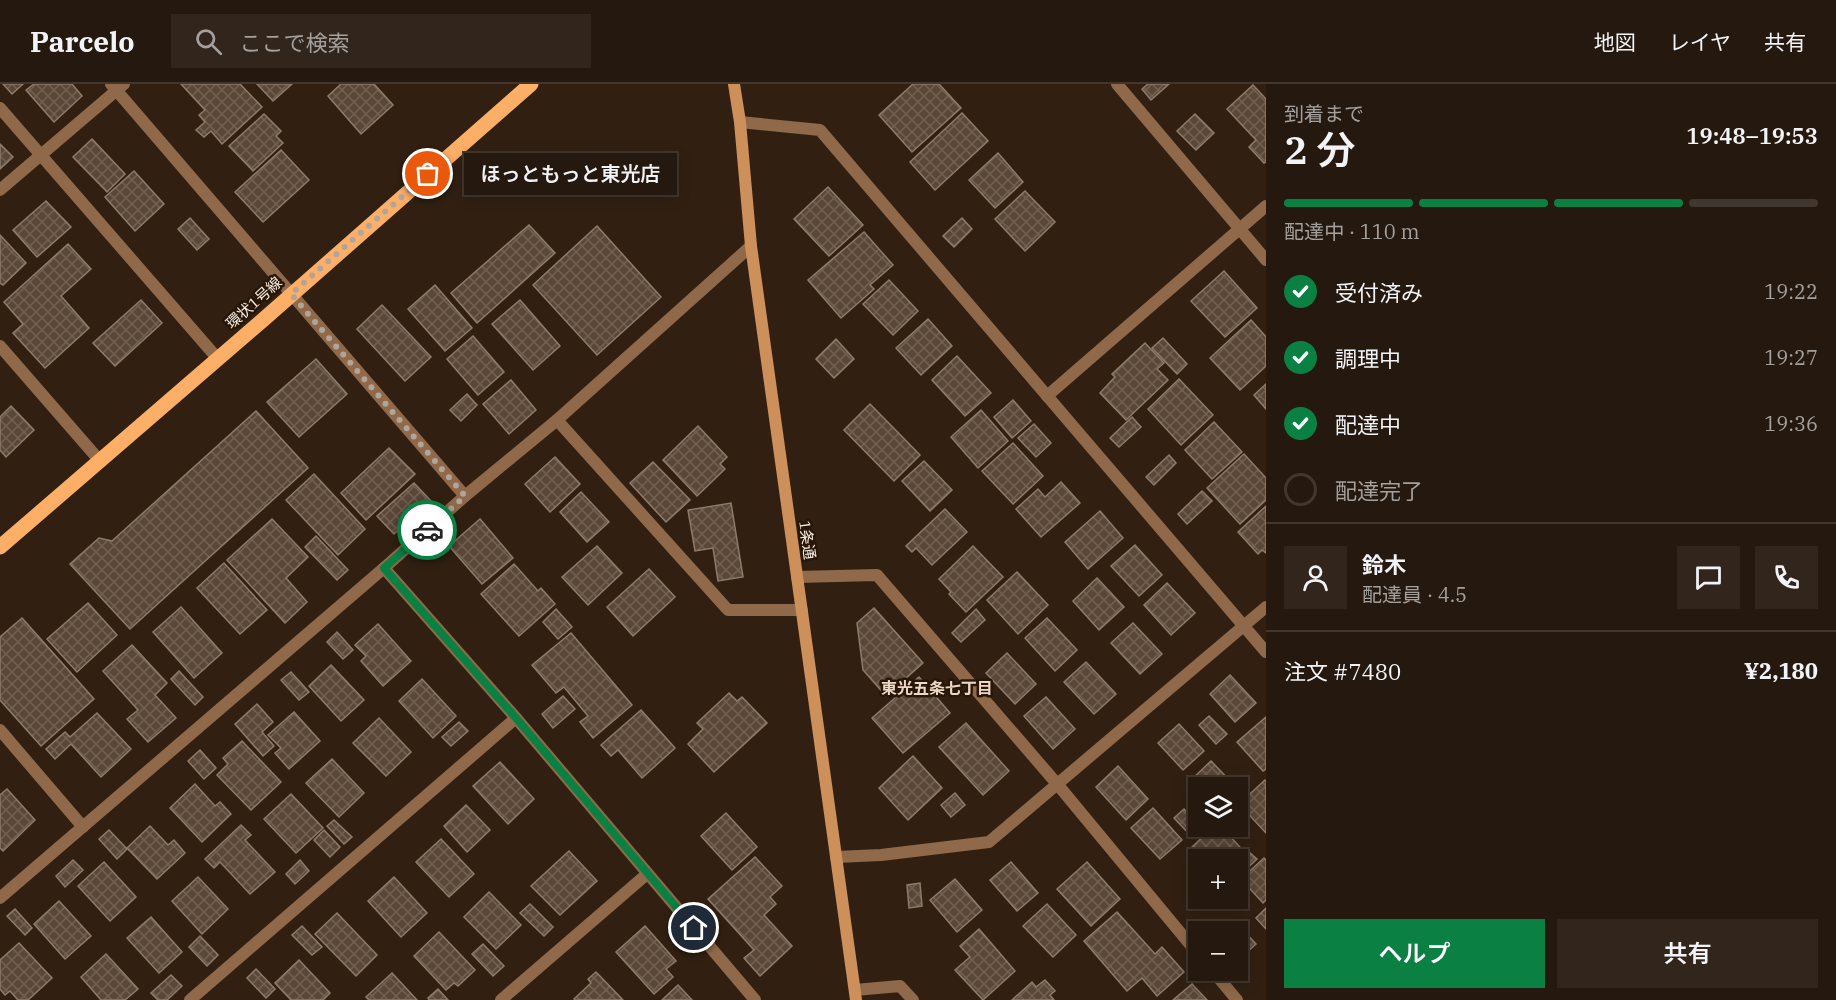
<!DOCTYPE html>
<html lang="ja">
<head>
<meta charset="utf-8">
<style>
	:root { --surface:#25180e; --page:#31251c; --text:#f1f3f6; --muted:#a3a09e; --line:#42372e; --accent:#0b8043 }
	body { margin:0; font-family:"IBM Plex Serif","Noto Sans JP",serif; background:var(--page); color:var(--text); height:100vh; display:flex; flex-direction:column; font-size:22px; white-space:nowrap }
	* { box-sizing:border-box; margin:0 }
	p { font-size:20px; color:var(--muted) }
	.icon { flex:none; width:33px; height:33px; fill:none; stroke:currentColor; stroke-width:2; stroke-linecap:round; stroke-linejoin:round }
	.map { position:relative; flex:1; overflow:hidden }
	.drawer { display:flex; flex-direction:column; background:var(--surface); width:570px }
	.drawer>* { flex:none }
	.controls { position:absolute; left:1188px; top:693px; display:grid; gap:12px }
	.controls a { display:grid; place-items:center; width:60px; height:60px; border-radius:0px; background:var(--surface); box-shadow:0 3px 15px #0003,0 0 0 2px var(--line); font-size:30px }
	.pin { position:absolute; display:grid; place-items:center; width:51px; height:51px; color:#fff; margin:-26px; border:3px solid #fff; border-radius:50%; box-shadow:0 2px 6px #0007 }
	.courier { position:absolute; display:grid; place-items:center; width:60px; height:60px; margin:-30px; border:4px solid #0b8043; border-radius:50%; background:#fff; color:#222; box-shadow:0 2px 8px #0007 }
	.bubble { position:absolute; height:42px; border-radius:0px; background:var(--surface); box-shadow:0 3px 15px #0003,0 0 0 2px var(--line); font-size:20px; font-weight:600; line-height:42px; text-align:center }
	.head em { font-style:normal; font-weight:600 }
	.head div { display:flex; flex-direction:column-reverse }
	.head { display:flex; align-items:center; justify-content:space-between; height:102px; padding:0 18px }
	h1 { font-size:39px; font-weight:600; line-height:45px }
	.bar { display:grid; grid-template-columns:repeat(4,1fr); gap:9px 6px; align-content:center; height:72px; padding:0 18px }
	.bar i { height:8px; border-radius:4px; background:var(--line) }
	.bar .selected { background:var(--accent) }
	.bar p { grid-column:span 4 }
	.line { display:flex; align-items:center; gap:15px; padding:0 18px; border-top:2px solid var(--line) }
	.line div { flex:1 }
	.round { display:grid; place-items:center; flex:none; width:63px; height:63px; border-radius:0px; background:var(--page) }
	ol { padding:0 18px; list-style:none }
	li { display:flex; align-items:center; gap:18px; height:66px }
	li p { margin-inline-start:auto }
	li .icon { padding:6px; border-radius:50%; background:var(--accent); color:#fff; stroke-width:4 }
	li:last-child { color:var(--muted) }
	li i { width:33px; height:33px; border:3px solid var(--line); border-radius:50% }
	.button { display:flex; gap:12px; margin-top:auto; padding:12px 18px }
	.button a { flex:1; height:69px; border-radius:0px; background:var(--accent); color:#fff; font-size:24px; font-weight:600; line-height:69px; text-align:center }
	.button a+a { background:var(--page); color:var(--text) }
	header { display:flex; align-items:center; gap:36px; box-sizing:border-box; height:84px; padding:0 30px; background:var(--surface); border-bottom:2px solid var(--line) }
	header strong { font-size:28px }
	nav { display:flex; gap:33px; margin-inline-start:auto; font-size:21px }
	.search { width:420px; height:54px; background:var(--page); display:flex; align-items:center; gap:15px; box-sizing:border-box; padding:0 21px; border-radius:0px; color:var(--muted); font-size:22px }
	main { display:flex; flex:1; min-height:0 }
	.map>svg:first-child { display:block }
</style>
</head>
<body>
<header>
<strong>Parcelo</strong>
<div class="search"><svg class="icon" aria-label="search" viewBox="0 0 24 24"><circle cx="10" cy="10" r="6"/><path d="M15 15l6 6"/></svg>ここで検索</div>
<nav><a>地図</a><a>レイヤ</a><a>共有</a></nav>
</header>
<main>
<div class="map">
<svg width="1266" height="916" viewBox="0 0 1266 916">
	<defs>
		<pattern id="building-cross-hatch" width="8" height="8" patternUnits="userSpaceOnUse" patternTransform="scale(1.5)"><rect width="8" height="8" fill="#5a4738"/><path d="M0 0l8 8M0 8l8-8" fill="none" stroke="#726254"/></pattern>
	</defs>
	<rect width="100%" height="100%" fill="#312012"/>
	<!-- building -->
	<g fill="url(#building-cross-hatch)" stroke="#8f7b6a" stroke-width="1.5">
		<path d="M3,0H23L12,10Z"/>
		<path d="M34,0H72L82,12L54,38L26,6Z"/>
		<path d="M181,0H240L262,23L222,60L211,47L204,53L196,46L205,38L199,31L205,26Z"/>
		<path d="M257,0H292L273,17Z"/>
		<path d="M341,0H374L393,21L361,50L328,12Z"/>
		<path d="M913,0H939L961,24L912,68L879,31Z"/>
		<path d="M1148,0H1169L1151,16L1142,5Z"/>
		<path d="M1253,1L1266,15V78L1264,79L1249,63L1256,56L1227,25Z"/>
		<path d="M962,29L988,57L935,106L910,78Z"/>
		<path d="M264,30L281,47L276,52L283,59L253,87L229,62Z"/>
		<path d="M1195,30L1214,49L1196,66L1177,47Z"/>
		<path d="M92,55L125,90L107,108L73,73Z"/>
		<path d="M0,60L13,73L0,85Z"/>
		<path d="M281,66L309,96L263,138L235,108Z"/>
		<path d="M998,69L1023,98L995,124L969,96Z"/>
		<path d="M134,87L164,120L135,147L105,113Z"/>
		<path d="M828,103L863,141L829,172L794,135Z"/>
		<path d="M1025,107L1055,138L1025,167L995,135Z"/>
		<path d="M46,117L71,143L37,173L13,146Z"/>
		<path d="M190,134L209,155L197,166L178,145Z"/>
		<path d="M962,134L972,145L954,163L943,152Z"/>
		<path d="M529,141L555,169L477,239L451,209Z"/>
		<path d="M597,142L661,213L597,271L533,201Z"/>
		<path d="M864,148L893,181L870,201L874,205L841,234L808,196Z"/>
		<path d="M0,151L26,179L3,201L0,199Z"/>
		<path d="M68,160L91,185L61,212L89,244L45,284L13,249L23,240L4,218Z"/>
		<path d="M1224,187L1257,224L1225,253L1191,217Z"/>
		<path d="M889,196L918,227L893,251L863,220Z"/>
		<path d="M435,201L472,244L445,267L408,225Z"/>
		<path d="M141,216L162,239L115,282L93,259Z"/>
		<path d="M520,216L560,262L533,286L492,240Z"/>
		<path d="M382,221L431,273L405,297L357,245Z"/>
		<path d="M928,235L952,262L921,291L896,264Z"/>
		<path d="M1251,236L1266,253V282L1240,306L1210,274Z"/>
		<path d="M473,252L504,288L478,311L447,275Z"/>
		<path d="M1163,254L1187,280L1177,290L1152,264Z"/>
		<path d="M836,255L854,275L834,294L816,275Z"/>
		<path d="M1145,259L1164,279L1157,285L1168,296L1126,336L1100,309L1115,293L1112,290Z"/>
		<path d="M957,272L991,309L965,332L932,296Z"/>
		<path d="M316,275L347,310L299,353L267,318Z"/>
		<path d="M1179,295L1213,331L1181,361L1148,325Z"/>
		<path d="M511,296L536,326L509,350L483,320Z"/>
		<path d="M1266,300V325L1254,311Z"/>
		<path d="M467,310L477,321L461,337L450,326Z"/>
		<path d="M1013,316L1031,337L1012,354L994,333Z"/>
		<path d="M870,320L920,371L894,397L844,346Z"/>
		<path d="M11,322L34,346L6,373L0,366V333Z"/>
		<path d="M981,326L1008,357L978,384L951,353Z"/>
		<path d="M256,327L308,384L130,545L70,480L99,454L112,457Z"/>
		<path d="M1132,333L1141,343L1119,363L1110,354Z"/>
		<path d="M1214,338L1242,368L1212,395L1185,366Z"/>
		<path d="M1034,340L1051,359L1036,373L1018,354Z"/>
		<path d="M698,342L727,373L720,380L725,385L697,412L663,376Z"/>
		<path d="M1013,359L1043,392L1013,420L982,387Z"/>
		<path d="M389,364L415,390L366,436L341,409Z"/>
		<path d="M1244,370L1266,394V416L1240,440L1207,404Z"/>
		<path d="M1169,371L1176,379L1154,401L1146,393Z"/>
		<path d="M555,373L580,400L550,428L525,400Z"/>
		<path d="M924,377L952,406L930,427L902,397Z"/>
		<path d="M653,378L690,416L666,438L630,399Z"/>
		<path d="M314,390L365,445L338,471L286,416Z"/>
		<path d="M1061,398L1080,419L1041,453L1016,425L1038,405L1045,413Z"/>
		<path d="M414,399L431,417L394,450L377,432Z"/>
		<path d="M1202,407L1212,417L1187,440L1178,430Z"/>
		<path d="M581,408L609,438L587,458L560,428Z"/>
		<path d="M731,419L743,493L718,497L713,464L695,467L688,426Z"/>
		<path d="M1266,422V469L1262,466L1258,470L1238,448Z"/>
		<path d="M945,425L967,448L932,481L916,464L912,468L906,462Z"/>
		<path d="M1100,427L1123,454L1088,485L1065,458Z"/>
		<path d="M272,435L308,473L286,494L307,518L285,539L227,476Z"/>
		<path d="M480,435L513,474L482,500L449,462Z"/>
		<path d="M316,452L348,486L337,496L305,463Z"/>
		<path d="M1135,461L1162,491L1139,512L1111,482Z"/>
		<path d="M597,462L622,489L588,521L562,493Z"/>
		<path d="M973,462L1003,493L966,528L949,510L951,508L939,495Z"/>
		<path d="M224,479L267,526L240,550L197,504Z"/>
		<path d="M514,480L538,507L541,504L555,520L519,552L481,510Z"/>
		<path d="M649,485L675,513L633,552L607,523Z"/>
		<path d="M1017,488L1048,521L1018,550L987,516Z"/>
		<path d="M1097,494L1124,523L1099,546L1073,517Z"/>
		<path d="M1167,499L1195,529L1171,551L1144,521Z"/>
		<path d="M88,519L117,551L77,588L47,555Z"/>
		<path d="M181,523L222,569L194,594L153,548Z"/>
		<path d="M874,524L923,579L886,612L863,586L857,539Z"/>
		<path d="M556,525L572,543L558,555L543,538Z"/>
		<path d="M976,525L985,536L961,558L952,549Z"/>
		<path d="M22,534L94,615L41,662L0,616V553Z"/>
		<path d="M1047,534L1077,566L1055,587L1025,554Z"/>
		<path d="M1133,539L1162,570L1140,590L1111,559Z"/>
		<path d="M378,540L411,577L383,602L361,577L366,572L355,561Z"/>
		<path d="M337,548L353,566L343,575L327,558Z"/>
		<path d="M571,549L632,621L593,654L580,638L588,632L564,603L556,609L532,581Z"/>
		<path d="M132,561L167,599L155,611L176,634L148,658L127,635L138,626L103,587Z"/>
		<path d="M1007,569L1036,600L1015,620L986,589Z"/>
		<path d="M1086,578L1116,610L1094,630L1064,598Z"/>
		<path d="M331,581L364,616L341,637L309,602Z"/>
		<path d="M179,587L203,613L195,621L171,595Z"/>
		<path d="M291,588L309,608L299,616L281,596Z"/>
		<path d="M1230,591L1256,619L1235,638L1210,610Z"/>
		<path d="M919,593L950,629L903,669L872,634Z"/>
		<path d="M422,595L456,632L433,654L399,617Z"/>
		<path d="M729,609L737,617L742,613L767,639L714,688L688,660L703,645L697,639Z"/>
		<path d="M563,612L575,625L553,644L542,630Z"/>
		<path d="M1046,613L1075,645L1053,665L1024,632Z"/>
		<path d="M257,620L273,638L262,648L274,662L263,672L235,640Z"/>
		<path d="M641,626L675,664L642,694L618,666L611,672L601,661Z"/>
		<path d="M294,628L320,657L289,685L275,669L281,664L268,651Z"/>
		<path d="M97,629L131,665L101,693L71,660L55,675L46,665L65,648L70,653Z"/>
		<path d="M1209,632L1227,650L1216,660L1199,641Z"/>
		<path d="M1266,633V685L1263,687L1237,658Z"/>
		<path d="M379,634L411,668L386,692L353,659Z"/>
		<path d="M459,638L468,647L451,662L442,653Z"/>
		<path d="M966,639L1009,687L983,711L939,663Z"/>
		<path d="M1179,640L1204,667L1183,686L1158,659Z"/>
		<path d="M242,657L281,698L251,726L217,691L228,680L223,674Z"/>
		<path d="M200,666L216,684L204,695L188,677Z"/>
		<path d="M913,672L942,704L908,736L879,704Z"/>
		<path d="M332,675L364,709L339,733L306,699Z"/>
		<path d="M1211,677L1237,704H1198V706L1190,697Z"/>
		<path d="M500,678L534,715L508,740L473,702Z"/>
		<path d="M1118,682L1148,715L1126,736L1096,703Z"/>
		<path d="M1265,696L1266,697V749L1239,720Z"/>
		<path d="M195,700L215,722L220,718L231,730L202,758L170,724Z"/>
		<path d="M7,705L35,736L3,767L0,764V711Z"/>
		<path d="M955,709L965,721L951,733L941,721Z"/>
		<path d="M291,710L323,744L296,769L264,735Z"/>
		<path d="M466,721L490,746L467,768L444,742Z"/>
		<path d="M1153,724L1182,756L1160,775L1131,744Z"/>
		<path d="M1184,725L1201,744L1192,753L1174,734Z"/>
		<path d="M726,729L757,763L732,786L701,752Z"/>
		<path d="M334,736L352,753L344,760L327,742Z"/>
		<path d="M241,741L251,751L245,756L275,788L250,810L220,778L214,784L205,775Z"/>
		<path d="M150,742L168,761L174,756L185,769L157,795L127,764Z"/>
		<path d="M1214,742H1221L1247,771L1250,769L1257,775L1240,791L1238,789V776H1202L1191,764Z"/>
		<path d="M109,746L127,765L117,775L99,755Z"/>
		<path d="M324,746L340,763L330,773L314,756Z"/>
		<path d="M441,755L474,790L449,813L416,778Z"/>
		<path d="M569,767L597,797L560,831L531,802Z"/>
		<path d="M755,773L782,802L770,813L776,820L764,831L792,862L760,892L744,874L754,866L708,815Z"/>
		<path d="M1264,774L1266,776V816L1263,819L1241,795Z"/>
		<path d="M73,776L83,786L65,803L56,792Z"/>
		<path d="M300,776L309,787L295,800L286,790Z"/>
		<path d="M104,778L136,813L110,837L78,802Z"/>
		<path d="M1011,778L1038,809L1017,827L990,796Z"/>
		<path d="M1087,778L1120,815L1091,842L1057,805Z"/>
		<path d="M198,793L228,825L202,850L172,817Z"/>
		<path d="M394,793L427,829L401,853L368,817Z"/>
		<path d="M955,795L982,826L957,848L930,816Z"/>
		<path d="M920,799L922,822L909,824L907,801Z"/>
		<path d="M489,808L521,841L496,865L464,833Z"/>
		<path d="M59,817L91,852L65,875L34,840Z"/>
		<path d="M530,820L553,843L544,852L520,829Z"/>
		<path d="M1047,820L1076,851L1053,873L1023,842Z"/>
		<path d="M1266,824V845L1256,834Z"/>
		<path d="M15,825L32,844L25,851L7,832Z"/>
		<path d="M1117,828L1155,870L1162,863L1184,888L1157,912L1142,894L1127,907L1084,857Z"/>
		<path d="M337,829L377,871L356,892L315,850Z"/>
		<path d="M151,833L182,868L159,889L127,854Z"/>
		<path d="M302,842L322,863L312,871L292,851Z"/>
		<path d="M645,842L676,877L666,885L673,893L654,910L616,868Z"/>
		<path d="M1241,844L1256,860L1246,869L1239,862L1238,863L1237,848Z"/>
		<path d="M979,845L1015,887L983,916L955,886L970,873L960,862Z"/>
		<path d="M439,848L475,886L458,902L454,899L446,906L414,872Z"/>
		<path d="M200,852L218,871L207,882L189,863Z"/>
		<path d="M19,859L52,894L28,916H18L10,907L5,911L0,905V876Z"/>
		<path d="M483,860L504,882L493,892L472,870Z"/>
		<path d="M106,870L138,905L125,916H101L81,893Z"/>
		<path d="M299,876L330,909L323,916H291L275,899Z"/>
		<path d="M256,885L275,905L266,914L247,894Z"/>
		<path d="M596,888L623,916H575L574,915L591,899L588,895Z"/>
		<path d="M392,889L417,916H369L366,913Z"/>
		<path d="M171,891L182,902L167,916H158L151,909Z"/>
		<path d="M1045,896L1055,907L1050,911L1054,916H1012L1032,898L1036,903Z"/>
		<path d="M1192,900L1207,916H1173Z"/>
		<path d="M678,901L692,916H662Z"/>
		<path d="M438,905L448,916H429L428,914Z"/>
	</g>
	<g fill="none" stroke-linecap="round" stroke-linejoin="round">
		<!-- minor -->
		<g stroke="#8f6949" stroke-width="12">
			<path d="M111,0L465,412"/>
			<path d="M1117,0L1266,176"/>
			<path d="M0,24L218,275"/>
			<path d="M740,38L820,46L1266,568"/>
			<path d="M0,106L124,0"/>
			<path d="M0,262L100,377"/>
			<path d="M1047,312L1266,122"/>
			<path d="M557,336L728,526H802"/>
			<path d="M384,484L516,634L755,916"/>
			<path d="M797,493L877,491L1058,701L1198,870"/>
			<path d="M0,646L83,743"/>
			<path d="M836,773L881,771L989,758L1266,523"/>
			<path d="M0,814L384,484L465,412L557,336L751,162"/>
			<path d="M1212,886L1237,916"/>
			<path d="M855,906L900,902L913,916"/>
			<path d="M190,916L516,634"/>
			<path d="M501,916L647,790"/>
		</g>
		<!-- secondary -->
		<path stroke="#cd905a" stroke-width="12" d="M734,0L740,38L751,162L856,916"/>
		<!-- primary -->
		<path stroke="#fdae67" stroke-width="15" d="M0,463L264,235L531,0"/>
	</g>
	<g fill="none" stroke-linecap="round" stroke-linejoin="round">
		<!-- done -->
		<path stroke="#b1a499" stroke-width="6" stroke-dasharray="0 10.8" d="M427,446L465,412L291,210L428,90"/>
		<!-- route -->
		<path stroke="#0b8043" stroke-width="8" d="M427,446L384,484L516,634L694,844"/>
	</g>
	<g text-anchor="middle" stroke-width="5" stroke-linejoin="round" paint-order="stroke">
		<!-- street labels -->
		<g font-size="15" fill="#f6ebe1" stroke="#271708">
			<text transform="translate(254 219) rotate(-42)" y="5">環状1号線</text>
			<text transform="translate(807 456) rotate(82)" y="5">1条通</text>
		</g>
		<!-- neighbourhood labels -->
		<g font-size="16" font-weight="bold" fill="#edd6c4" stroke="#271708">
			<text x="937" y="610">東光五条七丁目</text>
		</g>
	</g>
</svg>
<div class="controls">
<a><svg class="icon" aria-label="layers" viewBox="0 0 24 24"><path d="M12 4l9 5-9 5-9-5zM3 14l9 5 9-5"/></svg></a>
<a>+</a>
<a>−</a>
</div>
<div class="pin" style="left:428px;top:90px;background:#ea580c"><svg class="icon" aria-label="bag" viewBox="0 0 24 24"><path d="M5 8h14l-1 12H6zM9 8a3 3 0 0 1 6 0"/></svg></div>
<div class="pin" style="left:694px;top:844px;background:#1f2937"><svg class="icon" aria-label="home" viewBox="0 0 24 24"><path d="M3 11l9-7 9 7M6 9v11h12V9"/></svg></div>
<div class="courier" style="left:427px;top:446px"><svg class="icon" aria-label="car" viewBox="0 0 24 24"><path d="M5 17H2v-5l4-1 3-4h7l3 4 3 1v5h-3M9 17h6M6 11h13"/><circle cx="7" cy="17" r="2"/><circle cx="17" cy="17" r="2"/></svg></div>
<div class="bubble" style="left:464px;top:69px;width:213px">ほっともっと東光店</div>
</div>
<section class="drawer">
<div class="head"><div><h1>2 分</h1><p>到着まで</p></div><em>19:48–19:53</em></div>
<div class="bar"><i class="selected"></i><i class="selected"></i><i class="selected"></i><i></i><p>配達中 · 110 m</p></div>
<ol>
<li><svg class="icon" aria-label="check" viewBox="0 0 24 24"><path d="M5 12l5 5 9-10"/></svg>受付済み<p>19:22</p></li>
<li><svg class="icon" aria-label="check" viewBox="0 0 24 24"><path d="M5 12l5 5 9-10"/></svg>調理中<p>19:27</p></li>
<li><svg class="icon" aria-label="check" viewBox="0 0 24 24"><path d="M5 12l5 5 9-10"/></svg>配達中<p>19:36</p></li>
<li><i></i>配達完了</li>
</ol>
<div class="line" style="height:108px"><a class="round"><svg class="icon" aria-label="person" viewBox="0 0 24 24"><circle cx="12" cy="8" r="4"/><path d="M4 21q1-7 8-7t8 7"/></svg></a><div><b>鈴木</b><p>配達員 · 4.5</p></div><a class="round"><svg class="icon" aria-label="chat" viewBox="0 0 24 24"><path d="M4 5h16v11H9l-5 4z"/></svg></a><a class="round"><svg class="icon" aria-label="phone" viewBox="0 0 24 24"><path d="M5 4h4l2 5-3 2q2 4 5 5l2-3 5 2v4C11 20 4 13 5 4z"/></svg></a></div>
<div class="line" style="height:78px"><div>注文 #7480</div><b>¥2,180</b></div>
<div class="button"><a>ヘルプ</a><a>共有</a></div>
</section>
</main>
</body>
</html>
